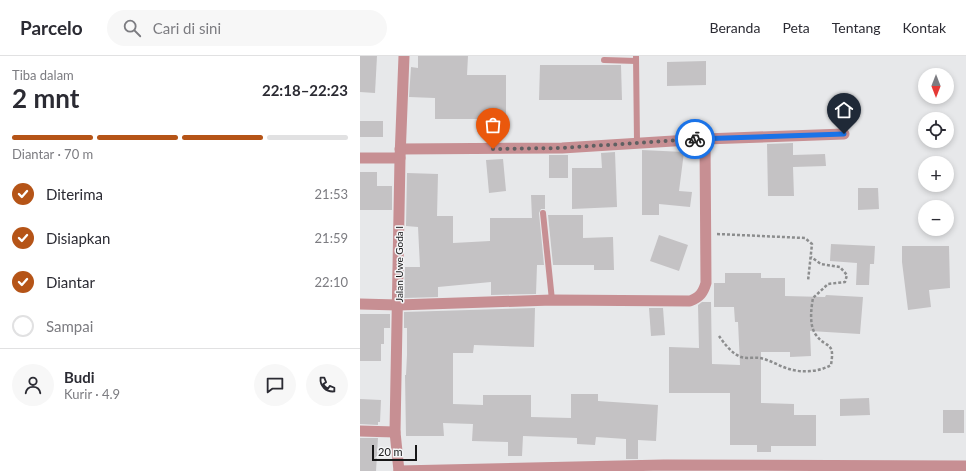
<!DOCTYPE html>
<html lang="id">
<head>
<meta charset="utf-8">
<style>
	:root { --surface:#fff; --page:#f7f7f7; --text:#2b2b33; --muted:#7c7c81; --line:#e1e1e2; --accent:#b55417 }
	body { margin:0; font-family:Lato,sans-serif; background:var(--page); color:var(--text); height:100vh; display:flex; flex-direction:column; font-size:15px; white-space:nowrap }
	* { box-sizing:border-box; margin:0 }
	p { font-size:13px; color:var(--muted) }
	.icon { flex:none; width:22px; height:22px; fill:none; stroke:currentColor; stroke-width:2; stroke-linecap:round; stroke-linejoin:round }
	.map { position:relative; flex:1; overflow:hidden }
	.panel { display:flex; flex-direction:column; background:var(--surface); width:360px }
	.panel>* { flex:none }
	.needle { width:26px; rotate:180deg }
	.buttons { position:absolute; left:558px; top:12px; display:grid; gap:8px }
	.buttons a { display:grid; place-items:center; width:36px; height:36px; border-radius:50%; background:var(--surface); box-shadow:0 2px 6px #0003; font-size:20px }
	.scale { position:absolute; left:12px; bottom:10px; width:45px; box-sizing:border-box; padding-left:4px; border:2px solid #171718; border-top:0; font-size:11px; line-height:14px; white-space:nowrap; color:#171718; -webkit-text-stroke:3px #f4f5f7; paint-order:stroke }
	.pin { position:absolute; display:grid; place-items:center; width:34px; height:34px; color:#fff; margin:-41px -17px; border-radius:50% 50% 50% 0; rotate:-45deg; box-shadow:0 0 4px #0007 }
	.pin .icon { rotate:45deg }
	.courier { position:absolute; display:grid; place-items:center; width:40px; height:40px; margin:-20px; border:3px solid #1a73e8; border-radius:50%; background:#fff; color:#222; box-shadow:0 1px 5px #0007 }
	.summary em { font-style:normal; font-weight:700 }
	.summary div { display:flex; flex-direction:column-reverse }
	.summary { display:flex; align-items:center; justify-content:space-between; height:68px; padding:0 12px }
	h1 { font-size:26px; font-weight:700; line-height:30px }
	.bar { display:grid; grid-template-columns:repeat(4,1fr); gap:6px 4px; align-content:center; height:48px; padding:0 12px }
	.bar i { height:5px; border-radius:3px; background:var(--line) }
	.bar .on { background:var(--accent) }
	.bar p { grid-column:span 4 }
	.line { display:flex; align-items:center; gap:10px; padding:0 12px; border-top:1px solid var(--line) }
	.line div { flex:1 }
	.round { display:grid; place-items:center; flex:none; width:42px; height:42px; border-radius:21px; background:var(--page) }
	ol { padding:0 12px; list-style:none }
	li { display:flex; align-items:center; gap:12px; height:44px }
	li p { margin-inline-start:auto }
	li .icon { padding:4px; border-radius:50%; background:var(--accent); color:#fff; stroke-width:4 }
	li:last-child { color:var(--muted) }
	li i { width:22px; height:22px; border:2px solid var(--line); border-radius:50% }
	header { display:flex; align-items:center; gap:24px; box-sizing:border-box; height:56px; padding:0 20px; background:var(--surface); border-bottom:1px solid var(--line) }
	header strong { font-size:19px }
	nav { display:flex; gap:22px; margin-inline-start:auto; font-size:14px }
	.search { width:280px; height:36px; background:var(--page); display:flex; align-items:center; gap:10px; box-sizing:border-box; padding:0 14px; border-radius:22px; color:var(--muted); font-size:15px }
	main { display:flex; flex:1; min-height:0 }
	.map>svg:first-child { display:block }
</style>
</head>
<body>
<header>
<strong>Parcelo</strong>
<div class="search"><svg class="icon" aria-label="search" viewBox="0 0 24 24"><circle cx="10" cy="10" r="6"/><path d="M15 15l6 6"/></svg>Cari di sini</div>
<nav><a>Beranda</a><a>Peta</a><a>Tentang</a><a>Kontak</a></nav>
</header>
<main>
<section class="panel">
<div class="summary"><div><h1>2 mnt</h1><p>Tiba dalam</p></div><em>22:18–22:23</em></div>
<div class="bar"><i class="on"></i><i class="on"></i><i class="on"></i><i></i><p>Diantar · 70 m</p></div>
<ol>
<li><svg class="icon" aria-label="check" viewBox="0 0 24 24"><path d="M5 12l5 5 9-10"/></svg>Diterima<p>21:53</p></li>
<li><svg class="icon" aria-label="check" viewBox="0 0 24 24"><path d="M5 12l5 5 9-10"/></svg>Disiapkan<p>21:59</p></li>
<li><svg class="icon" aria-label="check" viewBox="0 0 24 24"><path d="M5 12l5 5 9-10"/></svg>Diantar<p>22:10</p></li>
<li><i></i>Sampai</li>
</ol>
<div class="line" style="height:72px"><a class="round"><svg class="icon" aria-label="person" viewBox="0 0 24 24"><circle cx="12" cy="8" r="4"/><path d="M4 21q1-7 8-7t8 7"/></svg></a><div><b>Budi</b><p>Kurir · 4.9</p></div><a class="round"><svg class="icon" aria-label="chat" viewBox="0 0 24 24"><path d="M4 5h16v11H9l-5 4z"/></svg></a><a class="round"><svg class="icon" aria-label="phone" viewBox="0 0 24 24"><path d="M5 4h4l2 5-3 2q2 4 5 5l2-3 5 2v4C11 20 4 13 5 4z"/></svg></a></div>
</section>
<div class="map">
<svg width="606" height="415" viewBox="0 0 606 415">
	<rect width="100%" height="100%" fill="#e7e8ea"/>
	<!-- building -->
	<g fill="#c4c2c4">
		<path d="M0,0H17L15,37L0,36Z"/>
		<path d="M58,0H108L107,19H146V63H75V42L49,41L51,11L58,12Z"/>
		<path d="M346,5V29L307,30V6Z"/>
		<path d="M180,9H261L262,44H179Z"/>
		<rect x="0" y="65" width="23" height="16"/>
		<path d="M433,87V99L465,98L466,110L433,111L434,140H408L407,88Z"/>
		<path d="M282,94L324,96L319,135L332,136L330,151L299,148V159H282Z"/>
		<path d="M255,96L257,151L212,153V112H242L241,97Z"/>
		<rect x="189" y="99" width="19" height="23"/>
		<path d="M143,103L146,135L129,137L126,104Z"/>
		<path d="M0,116H17V130H32V154H0Z"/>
		<path d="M47,117L78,118L77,160H93V187L130,185V162H172L171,139H185V153H181L179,157L184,209H177L176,238L131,239V226L78,231V241L44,242L45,211H60L58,171L46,170Z"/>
		<path d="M498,132H518L519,153L498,154Z"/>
		<path d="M188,159H223V182L253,181L254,214H234V209H193Z"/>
		<path d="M299,179L328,189L319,215L290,205Z"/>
		<path d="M471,188L515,190L514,208H510L509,229H496L497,207L470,205Z"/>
		<path d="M542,190H589L590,232L569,234L571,251L548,254L542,206Z"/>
		<path d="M365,217H401V222H425V240L465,241L466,239L503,241L500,278L450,275L451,300L430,301V296H401V347L434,348V359H456V390H411V396H397V389H370V337H309V291L339,292L338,249L342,246H351L352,308L380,309L378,266H375L374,251H354V227H365Z"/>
		<path d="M175,252L174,291L114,289L113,297H93V348L123,349V339H171V361L211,362V338H238V345L298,349L296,385L278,384V403H266V383L236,381L235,389L217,388V382L163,380L162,400H148V386L112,385L113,368L83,367L84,380H46L45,319H46L47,299V272H44V256Z"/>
		<path d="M289,252H303L305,279L291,280Z"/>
		<path d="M0,258H30V272H24V288H21V305H0Z"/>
		<path d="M509,342L510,359L480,360V343Z"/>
		<path d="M0,343L21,344L20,366H18V369L0,368Z"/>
		<rect x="583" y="354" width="21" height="23"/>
		<path d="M0,382H18L16,415H0Z"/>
	</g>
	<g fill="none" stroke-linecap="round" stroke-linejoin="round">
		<!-- path -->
		<g stroke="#8c8d8e" stroke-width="2.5" stroke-dasharray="3 2" stroke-linecap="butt">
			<path d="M357,178L445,182L452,188L448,225"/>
			<path d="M359,280C364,287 372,298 381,301C387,303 394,301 400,302C410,304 419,310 429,313C442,317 459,316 471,309C475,284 467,294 456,279C449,270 451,253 453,242L468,228L485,226L487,219L480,211L461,208L451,201"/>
		</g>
		<!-- service -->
		<g stroke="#c78f93" stroke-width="6">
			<path d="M276,0L277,86"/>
			<path d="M244,4L276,5"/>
			<path d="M183,157L192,244"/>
		</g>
		<!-- minor -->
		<g stroke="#c78f93" stroke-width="11">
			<path d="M40,93L202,92L345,83L484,78"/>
			<path d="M0,102H40"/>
			<path d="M0,248L38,249L192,244L330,245C340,241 343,237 346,227L345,83"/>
			<path d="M0,375L35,376"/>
			<path d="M39,415L304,409L606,410"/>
			<path d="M39,415L35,376L40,102L44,0"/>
		</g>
	</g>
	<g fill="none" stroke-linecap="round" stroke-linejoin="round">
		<!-- done -->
		<path stroke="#606062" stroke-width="4" stroke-dasharray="0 7.2" d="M133,93L202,92L335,83"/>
		<!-- route -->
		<path stroke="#1a73e8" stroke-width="5" d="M335,83L484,78"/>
	</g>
	<g text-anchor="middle" stroke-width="3" stroke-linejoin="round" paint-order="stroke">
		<!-- street labels -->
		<g font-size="10" fill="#171718" stroke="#f4f5f7">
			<text transform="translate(39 208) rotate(-90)" y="4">Jalan Uwe Goda I</text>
		</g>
	</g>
</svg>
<div class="buttons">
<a><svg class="needle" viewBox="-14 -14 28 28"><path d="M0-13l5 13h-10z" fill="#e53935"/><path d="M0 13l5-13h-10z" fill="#7c7c81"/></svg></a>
<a><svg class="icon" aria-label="locate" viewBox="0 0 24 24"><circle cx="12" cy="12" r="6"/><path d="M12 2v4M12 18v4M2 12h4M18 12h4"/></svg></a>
<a>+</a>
<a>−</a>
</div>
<div class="scale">20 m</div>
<div class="pin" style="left:133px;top:93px;background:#ea580c"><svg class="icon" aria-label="bag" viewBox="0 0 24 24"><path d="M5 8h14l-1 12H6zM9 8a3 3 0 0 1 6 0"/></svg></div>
<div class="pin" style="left:484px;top:78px;background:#1f2937"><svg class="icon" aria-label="home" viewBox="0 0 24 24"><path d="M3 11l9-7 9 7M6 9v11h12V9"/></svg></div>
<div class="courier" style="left:335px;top:83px"><svg class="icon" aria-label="bike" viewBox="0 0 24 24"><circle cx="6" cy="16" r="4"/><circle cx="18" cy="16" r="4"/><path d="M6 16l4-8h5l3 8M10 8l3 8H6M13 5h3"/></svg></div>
</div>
</main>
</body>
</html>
